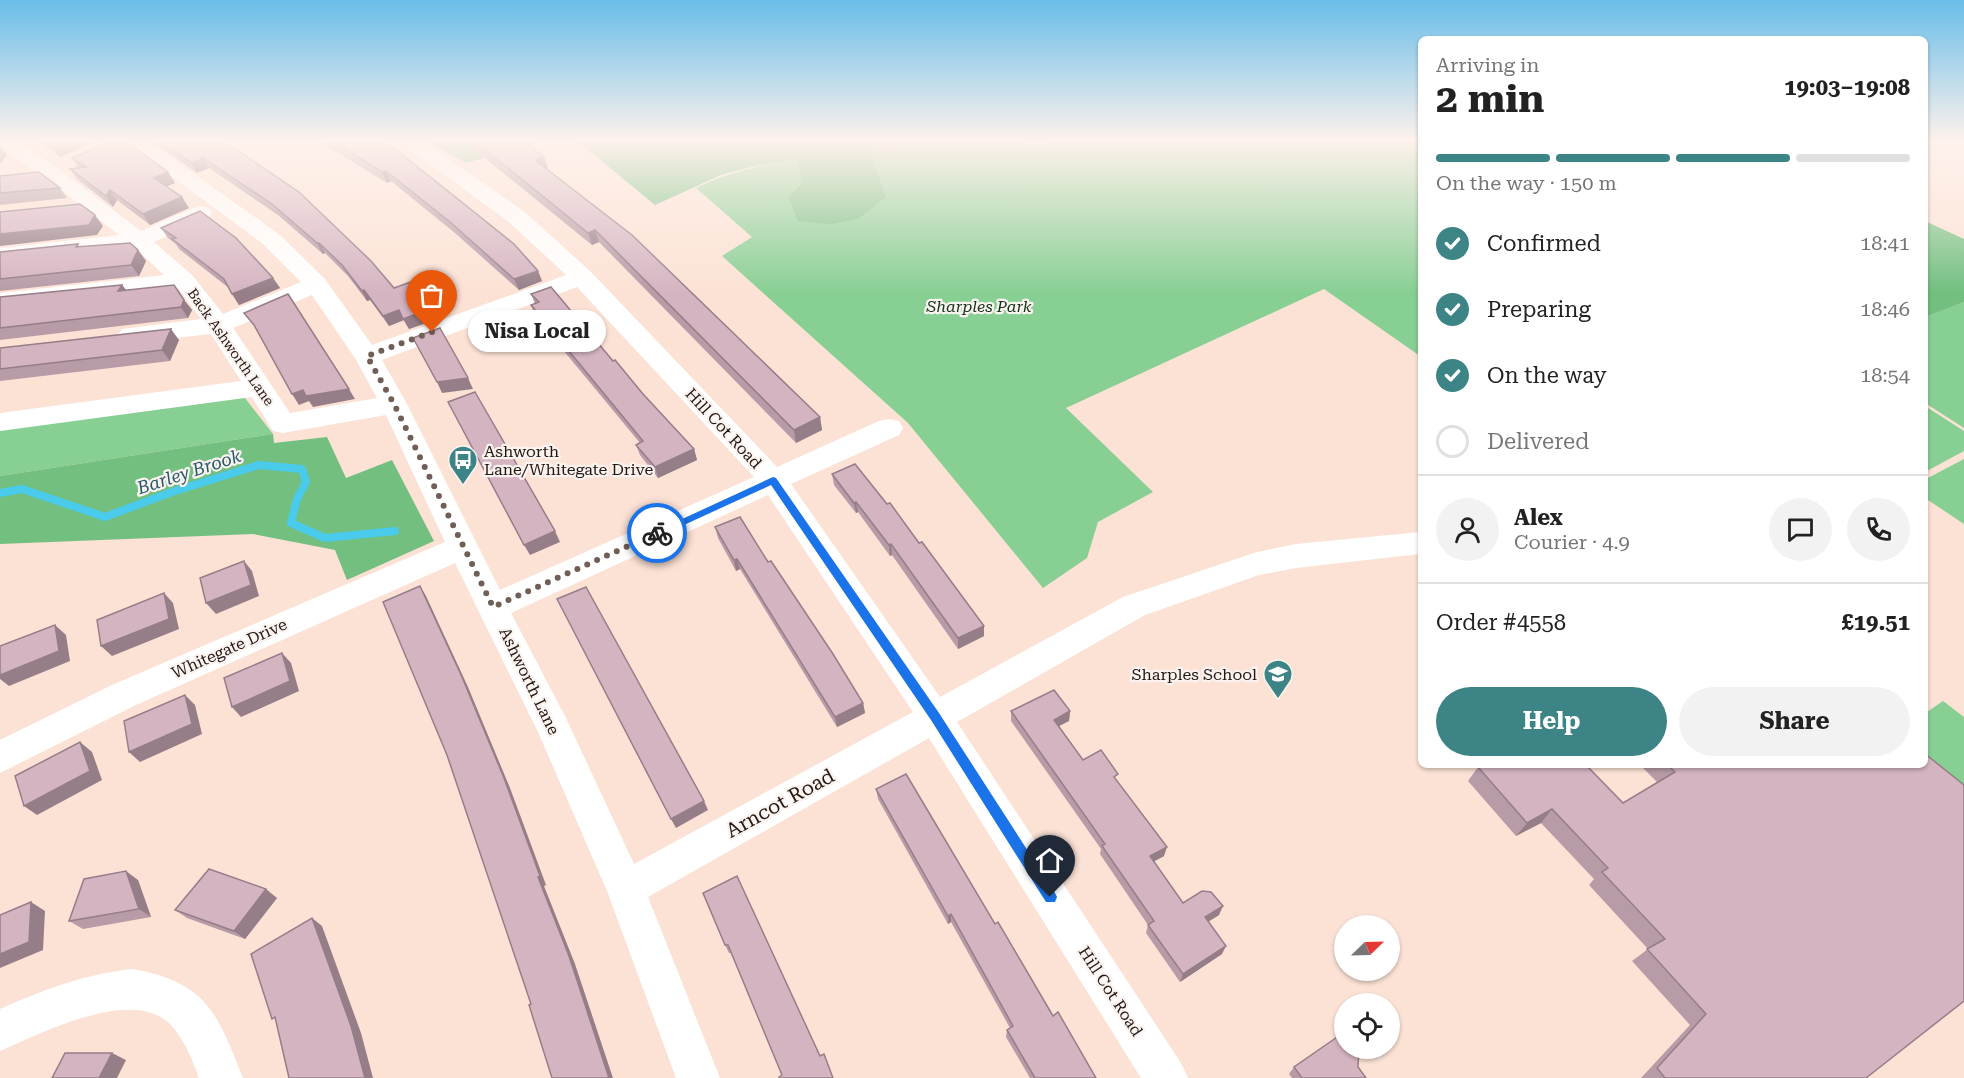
<!DOCTYPE html>
<html lang="en">
<head>
<meta charset="utf-8">
<style>
	:root { --surface:#fff; --page:#f2f2f2; --text:#222; --muted:#767676; --line:#e0e0e0; --accent:#3c8485 }
	body { margin:0; font-family:"Roboto Serif",serif; background:var(--page); color:var(--text); height:100vh; display:flex; flex-direction:column; font-size:22px; white-space:nowrap }
	* { box-sizing:border-box; margin:0 }
	p { font-size:20px; color:var(--muted) }
	.icon { flex:none; width:33px; height:33px; fill:none; stroke:currentColor; stroke-width:2; stroke-linecap:round; stroke-linejoin:round }
	.map { position:relative; flex:1; overflow:hidden }
	.panel { position:absolute; left:1418px; top:36px; width:510px; height:732px; display:flex; flex-direction:column; background:var(--surface); border-radius:9px; box-shadow:0 2px 4px #0004 }
	.panel>* { flex:none }
	.needle { width:39px; rotate:67deg }
	.controls { position:absolute; left:1334px; top:915px; display:grid; gap:12px }
	.controls a { display:grid; place-items:center; width:66px; height:66px; border-radius:50%; background:var(--surface); box-shadow:0 2px 4px #0004; font-size:30px }
	.pin { position:absolute; display:grid; place-items:center; width:51px; height:51px; color:#fff; margin:-62px -26px; border-radius:50% 50% 50% 0; rotate:-45deg; box-shadow:0 0 6px #0007 }
	.pin .icon { rotate:45deg }
	.courier { position:absolute; display:grid; place-items:center; width:60px; height:60px; margin:-30px; border:4px solid #1a73e8; border-radius:50%; background:#fff; color:#222; box-shadow:0 2px 8px #0007 }
	.bubble { position:absolute; height:42px; border-radius:21px; background:var(--surface); box-shadow:0 2px 4px #0004; font-size:20px; font-weight:700; line-height:42px; text-align:center }
	.overview em { font-style:normal; font-weight:700 }
	.overview div { display:flex; flex-direction:column-reverse }
	.overview { display:flex; align-items:center; justify-content:space-between; height:102px; padding:0 18px }
	h1 { font-size:39px; font-weight:700; line-height:45px }
	.bar { display:grid; grid-template-columns:repeat(4,1fr); gap:9px 6px; align-content:center; height:72px; padding:0 18px }
	.bar i { height:8px; border-radius:4px; background:var(--line) }
	.bar .selected { background:var(--accent) }
	.bar p { grid-column:span 4 }
	.line { display:flex; align-items:center; gap:15px; padding:0 18px; border-top:2px solid var(--line) }
	.line div { flex:1 }
	.round { display:grid; place-items:center; flex:none; width:63px; height:63px; border-radius:32px; background:var(--page) }
	ol { padding:0 18px; list-style:none }
	li { display:flex; align-items:center; gap:18px; height:66px }
	li p { margin-inline-start:auto }
	li .icon { padding:6px; border-radius:50%; background:var(--accent); color:#fff; stroke-width:4 }
	li:last-child { color:var(--muted) }
	li i { width:33px; height:33px; border:3px solid var(--line); border-radius:50% }
	.button { display:flex; gap:12px; margin-top:auto; padding:12px 18px }
	.button a { flex:1; height:69px; border-radius:36px; background:var(--accent); color:#fff; font-size:24px; font-weight:700; line-height:69px; text-align:center }
	.button a+a { background:var(--page); color:var(--text) }
	.map>svg:first-child { display:block }
</style>
</head>
<body>
<div class="map">
<svg width="1964" height="1078" viewBox="0 0 1964 1078">
	<rect width="100%" height="100%" fill="#fce2d5"/>
	<!-- green -->
	<g fill="#88cf94">
		<path d="M933,142H1025L1031,146L1052,142H1420V356L1324,289L1066,408L1153,492L1098,522L1087,558L1043,588L908,423L722,256L752,237L696,188C729,172 761,165 797,159L801,184L886,198L871,151Z"/>
		<path d="M1964,302V428L1925,403L1924,317Z"/>
		<path d="M238,389L273,434L0,476V419Z"/>
		<path d="M1925,406L1964,431V451L1925,472Z"/>
		<path d="M1964,459V524L1925,498L1924,480Z"/>
		<path d="M1943,701L1964,717V785L1925,754L1924,714Z"/>
	</g>
	<!-- forest -->
	<g fill="#72bf80">
		<path d="M430,142H539L466,163Z"/>
		<path d="M569,142H933L871,151L886,197L858,219L831,224L798,221L789,197L801,184L797,159L751,167L721,175L655,205L581,144Z"/>
		<path d="M1925,221L1964,239V302L1925,317Z"/>
		<path d="M273,434L274,443L327,437L346,478L392,460L434,541L347,580L335,550L253,534L0,544V476Z"/>
	</g>
	<g fill="none" stroke-linecap="round" stroke-linejoin="round">
		<!-- stream -->
		<path stroke="#4acbeb" stroke-width="8" d="M0,493L22,489L105,517L172,492L259,465L302,469L306,482L297,499L291,523L325,538L395,531"/>
		<!-- minor -->
		<g fill="#fff" fill-rule="evenodd">
			<path d="M0,142H19L56,167L141,231L193,208L201,206L209,208L212,213L209,218L154,242L192,275L223,314L301,282L263,244L125,142H149L279,234L325,279L372,345L566,275L509,222L400,142H424L525,212L591,272L777,467L879,421L889,419L899,421L903,428L899,435L791,484L940,697L1123,597L1257,552L1296,544L1420,532V554L1296,568L1259,575L1145,615L957,722L1181,1063L1188,1078H1141L929,738L648,897L720,1078H676L607,891L538,732L455,563L136,705L0,773V740L112,685L445,542L386,415L283,433L273,431L252,397L0,431V413L241,381L211,334L131,343L122,341L118,335L122,329L201,319L178,288L0,307V293L164,275L134,247L0,262V248L119,235L42,175L0,148ZM577,287L754,477L500,590L407,404L382,360ZM312,295L355,358L377,398L290,413L233,328ZM768,495L913,712L634,864L566,718L511,613Z"/>
			<path d="M132,969C207,982 217,1013 243,1078H199C192,1059 185,1041 171,1025C133,985 40,1034 0,1051V1009C43,990 85,974 132,969Z"/>
		</g>
	</g>
	<!-- wall -->
	<g fill="#b79ba7">
		<path d="M38,142H94L60,157Z"/>
		<path d="M153,142H225L394,288L440,307L430,310L435,320L409,329L404,320L389,326L370,300L367,301L348,276L325,253L323,254L278,215L209,168L197,173Z"/>
		<path d="M320,142H382L538,271L542,281L519,290L455,233L391,181L387,183Z"/>
		<path d="M473,142H524L548,169H547L820,417L822,430L796,443L599,242L592,245L475,150Z"/>
		<path d="M72,158L168,172L175,183L166,186L189,208L150,225L117,200L113,207L77,179L70,169L78,168Z"/>
		<path d="M0,176L60,188L67,198L0,205Z"/>
		<path d="M161,228L273,278L280,288L239,305L229,288L179,249L176,244L168,238Z"/>
		<path d="M78,244L79,246L138,250L146,261L139,276L0,291V252Z"/>
		<path d="M122,285L126,290L184,300L192,310L188,318L0,340V297Z"/>
		<path d="M531,294L613,361L694,449L697,460L658,478L640,455L636,445L640,443L535,316L531,305L535,304Z"/>
		<path d="M179,340L170,361L0,381V348Z"/>
		<path d="M832,474L887,504L919,543L984,626V636L958,649L892,555L890,556L858,512L856,513L834,485Z"/>
		<path d="M715,527L768,562L863,703L865,713L837,727L740,569L736,571L718,538Z"/>
		<path d="M1011,711H1070L1069,721L1059,726L1083,760L1117,781L1164,856L1153,862L1183,903L1219,915L1208,922L1222,954L1180,982L1146,933L1148,925L1100,854L1101,849L1011,721Z"/>
		<path d="M1640,765H1924L1866,1078H1641L1690,1025L1632,961L1648,949L1589,885L1594,879L1541,823L1516,836L1468,781L1478,767L1623,803L1657,782Z"/>
		<path d="M876,789L995,924L1053,1016L1096,1078H1030L1006,1037L1007,1030L1010,1028L951,922L948,924L878,799Z"/>
		<path d="M138,880L151,917L83,929L69,921Z"/>
		<path d="M703,893L820,1056L782,1075L731,953H729L725,945Z"/>
		<path d="M277,898L245,939L187,918L175,910Z"/>
		<path d="M1294,1067H1358L1366,1078H1292L1289,1074Z"/>
	</g>
	<!-- shaded-wall -->
	<g fill="#957e88">
		<path d="M63,142H94L60,157L53,146Z"/>
		<path d="M0,146L7,155L0,164Z"/>
		<path d="M544,157L548,169L539,172L535,160Z"/>
		<path d="M203,158L209,168L197,173L191,163Z"/>
		<path d="M386,171L391,181L387,183L382,172Z"/>
		<path d="M168,172L175,183L160,189L154,178Z"/>
		<path d="M110,190L117,200L113,207L106,196Z"/>
		<path d="M182,197L189,208L150,225L143,214Z"/>
		<path d="M95,215L103,226L97,235L0,246V234Z"/>
		<path d="M595,230L599,242L592,245L588,233Z"/>
		<path d="M317,243H319L325,253L323,254Z"/>
		<path d="M138,250L146,261L139,276L131,265Z"/>
		<path d="M538,271L542,281L519,290L514,279Z"/>
		<path d="M273,278L280,288L239,305L232,294Z"/>
		<path d="M122,285L130,295L118,291Z"/>
		<path d="M364,290L370,300L367,301L362,291Z"/>
		<path d="M435,296L440,307L430,310L435,320L409,329L403,319L424,300Z"/>
		<path d="M184,300L192,310L188,318L181,307Z"/>
		<path d="M399,310L404,320L389,326L383,316Z"/>
		<path d="M171,329L179,340L170,361L162,350Z"/>
		<path d="M468,378L473,389L442,393L437,382Z"/>
		<path d="M349,389L355,399L313,407L309,401L299,405L292,394L303,390Z"/>
		<path d="M820,417L822,430L796,443L794,430Z"/>
		<path d="M694,449L697,460L658,478L655,467Z"/>
		<path d="M856,502L858,512L856,513L854,503Z"/>
		<path d="M555,531L560,542L530,555L524,545Z"/>
		<path d="M891,544L892,555L890,556L889,545Z"/>
		<path d="M737,559L740,569L736,571L734,560Z"/>
		<path d="M244,561L252,571L259,596L216,614L206,603Z"/>
		<path d="M420,586L426,596L468,687L510,788L546,885L544,886L575,964L613,1078H609L538,877Z"/>
		<path d="M164,593L173,603L179,629L112,656L101,646Z"/>
		<path d="M55,625L66,635L70,661L9,686L0,679V675Z"/>
		<path d="M984,626V636L958,649V638Z"/>
		<path d="M282,653L291,663L299,691L241,717L232,707Z"/>
		<path d="M185,695L195,705L202,734L140,762L129,752Z"/>
		<path d="M863,703L865,713L837,727L835,717Z"/>
		<path d="M1070,711L1069,721L1053,729L1054,720Z"/>
		<path d="M80,742L92,752L102,780L37,815L24,806Z"/>
		<path d="M704,801L708,810L676,828L671,819Z"/>
		<path d="M1552,809L1541,823L1516,836L1527,823Z"/>
		<path d="M1167,847L1164,856L1147,865L1150,856Z"/>
		<path d="M126,871L138,880L151,917L139,909Z"/>
		<path d="M266,889L277,898L245,939L234,931Z"/>
		<path d="M31,902L45,911L43,950L0,968V954Z"/>
		<path d="M1223,906L1219,915L1201,926L1205,917Z"/>
		<path d="M951,914V922L948,924V916Z"/>
		<path d="M312,918L322,926L361,1033L373,1078H365Z"/>
		<path d="M1226,946L1222,954L1180,982L1183,974Z"/>
		<path d="M112,1053L126,1060L117,1078H99Z"/>
	</g>
	<!-- building -->
	<g fill="#d5b4c2" stroke="#957e88" stroke-width="1.5">
		<path d="M46,142H63L53,146Z"/>
		<path d="M111,142H127L168,172L154,178L182,197L143,214L110,190L106,196L70,169L86,167L72,158Z"/>
		<path d="M161,142H225L299,192L371,261L394,288L422,278L435,296L424,300L429,309L403,319L399,310L383,316L364,290L362,291L342,265L319,243H317L272,204L203,158L191,163Z"/>
		<path d="M333,142H382L399,152L514,244L538,271L514,279L450,222L386,171L382,172Z"/>
		<path d="M476,142H524L544,157L535,160L632,235L820,417L794,430L595,230L588,233Z"/>
		<path d="M39,172L60,188L0,193V176Z"/>
		<path d="M80,204L95,215L89,225L0,234V212Z"/>
		<path d="M200,211L236,238L273,278L232,294L224,279L172,239L176,238L161,228Z"/>
		<path d="M130,243L138,250L131,265L0,279V252L78,244L76,247Z"/>
		<path d="M122,285L118,291L174,285L184,300L181,307L0,328V297Z"/>
		<path d="M551,287L613,361L615,360L643,394L694,449L655,467L636,445L643,441L531,305L539,302L531,294Z"/>
		<path d="M288,294L349,389L306,396L303,390L292,394L254,325L244,313Z"/>
		<path d="M440,328L468,378L437,382L413,338Z"/>
		<path d="M171,329L162,350L0,369V348Z"/>
		<path d="M475,392L555,531L524,545L448,402Z"/>
		<path d="M855,464L887,504L890,503L919,543L922,542L984,626L958,638L891,544L889,545L856,502L854,503L832,474Z"/>
		<path d="M740,517L768,562L771,561L833,654L863,703L835,717L737,559L734,560L715,527Z"/>
		<path d="M244,561L251,585L206,603L200,578Z"/>
		<path d="M420,586L462,677L504,778L540,876L538,877L569,956L609,1078H552L529,1005L531,1004L447,755L383,602Z"/>
		<path d="M586,587L704,801L671,819L557,599Z"/>
		<path d="M164,593L169,619L101,646L97,620Z"/>
		<path d="M55,625L59,651L0,675V646Z"/>
		<path d="M282,653L290,681L232,707L224,678Z"/>
		<path d="M1054,690L1070,711L1054,720L1083,760L1101,750L1118,774L1114,777L1167,847L1150,856L1183,903L1202,891L1211,892L1223,906L1205,917L1226,946L1183,974L1148,925L1154,921L1102,846L1105,844L1011,711Z"/>
		<path d="M185,695L192,724L129,752L124,721Z"/>
		<path d="M80,742L90,771L24,806L15,776Z"/>
		<path d="M1924,753L1964,785V1001L1866,1078H1665L1657,1068L1706,1014L1647,949L1665,939L1602,872L1608,868L1552,809L1527,823L1478,767L1482,765H1586L1623,803L1675,772L1668,765H1924Z"/>
		<path d="M906,774L995,924L998,922L1053,1016L1058,1012L1096,1078H1035L1007,1030L1013,1026L951,914L948,916L876,789Z"/>
		<path d="M209,869L266,889L234,931L175,910Z"/>
		<path d="M126,871L139,909L69,921L84,879Z"/>
		<path d="M737,876L820,1056L824,1054L833,1078H780L779,1077L782,1075L728,945H725L703,893Z"/>
		<path d="M31,902L29,942L0,954V915Z"/>
		<path d="M312,918L351,1026L365,1078H289L275,1017L272,1019L251,954Z"/>
		<path d="M1343,1033L1344,1048H1359L1358,1067L1366,1078H1302L1294,1067Z"/>
		<path d="M65,1053H112L99,1078H52Z"/>
	</g>
	<!-- sky -->
	<linearGradient id="sky" x2="0" y2="1"><stop stop-color="#69bde9"/><stop offset="0.48" stop-color="#fef2ec"/><stop offset="1" stop-color="#fef2ec" stop-opacity="0"/></linearGradient>
	<rect width="1964" height="293" fill="url(#sky)"/>
	<!-- route -->
	<path fill="#1a73e8" d="M773,477L776,478L939,713L1055,893L1057,897L1055,902H1046L931,720L771,485L660,536H653L652,533Z"/>
	<g fill="none" stroke-linecap="round" stroke-linejoin="round">
		<!-- done -->
		<path stroke="#705f57" stroke-width="6" stroke-dasharray="0 10.8" d="M432,332L367,356L394,404L493,607L657,533"/>
	</g>
	<!-- icons -->
	<defs>
		<g id="bus-pin" transform="scale(1.5)"><path d="M0 17L-7.5 6A9.5 9.5 0 1 1 7.5 6Z" fill="#3c8485" stroke="#faf3f0"/><path d="M-5-6H5V4H4V6H2V4H-2V6H-4V4H-5ZM-3.5-4V0h7V-4ZM-3.5 1.2v1.5H-2V1.2ZM2 1.2v1.5H3.5V1.2Z" fill="#fff"/></g>
		<g id="school-pin" transform="scale(1.5)"><path d="M0 17L-7.5 6A9.5 9.5 0 1 1 7.5 6Z" fill="#3c8485" stroke="#faf3f0"/><path d="M0-5L7-2L0 1L-7-2ZM-4 1L0 2.5L4 1V4Q0 6-4 4Z" fill="#fff"/></g>
	</defs>
	<g fill-rule="evenodd">
		<use href="#bus-pin" x="463" y="460"/>
		<use href="#school-pin" x="1278" y="674"/>
	</g>
	<g text-anchor="middle" stroke-width="4.5" stroke-linejoin="round" paint-order="stroke">
		<!-- far-street labels -->
		<g font-size="14" fill="#241813" stroke="#faf3f0">
			<text transform="translate(231 347) rotate(55)" y="5">Back Ashworth Lane</text>
		</g>
		<!-- park labels -->
		<g font-size="16" font-style="italic" fill="#113219" stroke="#faf3f0">
			<text x="979" y="312">Sharples Park</text>
		</g>
		<!-- street labels -->
		<g font-size="16" fill="#241813" stroke="#faf3f0">
			<text transform="translate(724 428) rotate(47)" y="6">Hill Cot Road</text>
			<text transform="translate(229 648) rotate(-24)" y="6">Whitegate Drive</text>
			<text transform="translate(530 681) rotate(64)" y="6">Ashworth Lane</text>
			<text transform="translate(1111 991) rotate(57)" y="6">Hill Cot Road</text>
		</g>
		<!-- poi labels -->
		<g font-size="16" fill="#241813" stroke="#faf3f0" text-anchor="start">
			<text x="484" y="457">Ashworth<tspan x="484" dy="18">Lane/Whitegate Drive</tspan></text>
			<text x="1257" y="680" text-anchor="end">Sharples School</text>
		</g>
		<!-- water labels -->
		<g font-size="18" font-style="italic" fill="#255967" stroke="#faf3f0">
			<text transform="translate(189 472) rotate(-18)" y="6">Barley Brook</text>
		</g>
		<!-- near-street labels -->
		<g font-size="20" fill="#241813" stroke="#faf3f0">
			<text transform="translate(780 803) rotate(-29)" y="7">Arncot Road</text>
		</g>
	</g>
</svg>
<div class="controls">
<a><svg class="needle" viewBox="-14 -14 28 28"><path d="M0-13l5 13h-10z" fill="#e53935"/><path d="M0 13l5-13h-10z" fill="#767676"/></svg></a>
<a><svg class="icon" aria-label="locate" viewBox="0 0 24 24"><circle cx="12" cy="12" r="6"/><path d="M12 2v4M12 18v4M2 12h4M18 12h4"/></svg></a>
</div>
<div class="pin" style="left:432px;top:332px;background:#ea580c"><svg class="icon" aria-label="bag" viewBox="0 0 24 24"><path d="M5 8h14l-1 12H6zM9 8a3 3 0 0 1 6 0"/></svg></div>
<div class="pin" style="left:1050px;top:897px;background:#1f2937"><svg class="icon" aria-label="home" viewBox="0 0 24 24"><path d="M3 11l9-7 9 7M6 9v11h12V9"/></svg></div>
<div class="courier" style="left:657px;top:533px"><svg class="icon" aria-label="bike" viewBox="0 0 24 24"><circle cx="6" cy="16" r="4"/><circle cx="18" cy="16" r="4"/><path d="M6 16l4-8h5l3 8M10 8l3 8H6M13 5h3"/></svg></div>
<div class="bubble" style="left:468px;top:310px;width:138px">Nisa Local</div>
<section class="panel">
<div class="overview"><div><h1>2 min</h1><p>Arriving in</p></div><em>19:03–19:08</em></div>
<div class="bar"><i class="selected"></i><i class="selected"></i><i class="selected"></i><i></i><p>On the way · 150 m</p></div>
<ol>
<li><svg class="icon" aria-label="check" viewBox="0 0 24 24"><path d="M5 12l5 5 9-10"/></svg>Confirmed<p>18:41</p></li>
<li><svg class="icon" aria-label="check" viewBox="0 0 24 24"><path d="M5 12l5 5 9-10"/></svg>Preparing<p>18:46</p></li>
<li><svg class="icon" aria-label="check" viewBox="0 0 24 24"><path d="M5 12l5 5 9-10"/></svg>On the way<p>18:54</p></li>
<li><i></i>Delivered</li>
</ol>
<div class="line" style="height:108px"><a class="round"><svg class="icon" aria-label="person" viewBox="0 0 24 24"><circle cx="12" cy="8" r="4"/><path d="M4 21q1-7 8-7t8 7"/></svg></a><div><b>Alex</b><p>Courier · 4.9</p></div><a class="round"><svg class="icon" aria-label="chat" viewBox="0 0 24 24"><path d="M4 5h16v11H9l-5 4z"/></svg></a><a class="round"><svg class="icon" aria-label="phone" viewBox="0 0 24 24"><path d="M5 4h4l2 5-3 2q2 4 5 5l2-3 5 2v4C11 20 4 13 5 4z"/></svg></a></div>
<div class="line" style="height:78px"><div>Order #4558</div><b>£19.51</b></div>
<div class="button"><a>Help</a><a>Share</a></div>
</section>
</div>
</body>
</html>
